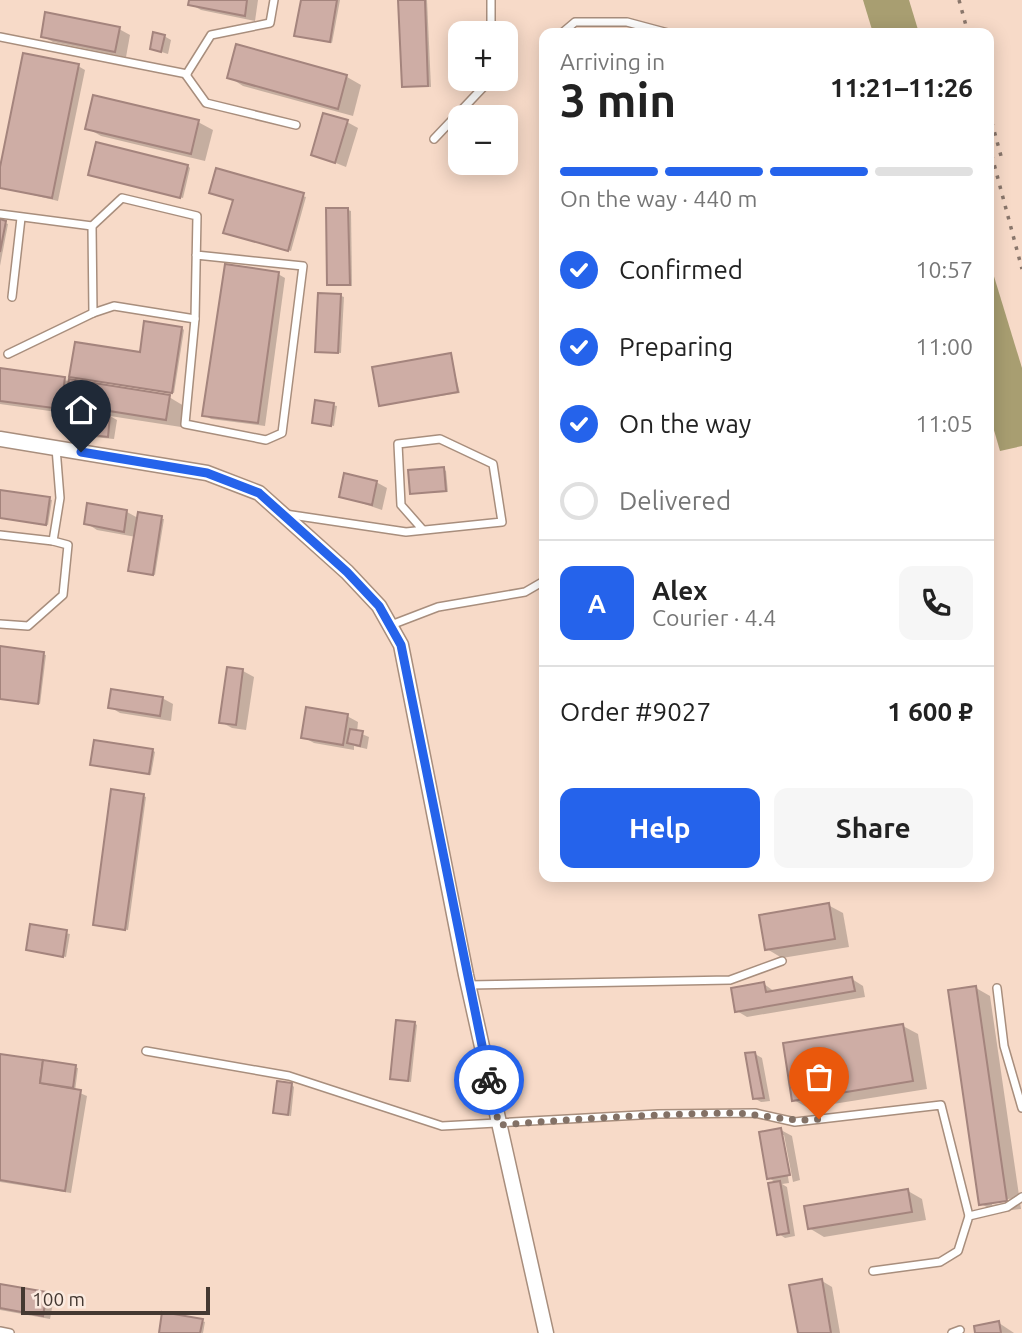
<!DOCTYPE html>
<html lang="en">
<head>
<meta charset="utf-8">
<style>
	:root { --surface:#fff; --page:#f6f6f6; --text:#222; --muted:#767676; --line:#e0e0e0; --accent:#2563eb }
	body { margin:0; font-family:Ubuntu,sans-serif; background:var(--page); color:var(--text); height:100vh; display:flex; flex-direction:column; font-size:26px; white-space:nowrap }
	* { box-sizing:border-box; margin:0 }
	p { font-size:23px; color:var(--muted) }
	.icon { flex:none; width:38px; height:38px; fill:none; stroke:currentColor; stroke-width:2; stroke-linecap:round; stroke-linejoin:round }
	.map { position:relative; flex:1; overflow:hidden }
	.sheet { position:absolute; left:539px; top:28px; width:455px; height:854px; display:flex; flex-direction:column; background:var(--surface); border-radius:14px; box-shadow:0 4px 18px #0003 }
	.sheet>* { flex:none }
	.fabs { position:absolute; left:448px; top:21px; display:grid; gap:14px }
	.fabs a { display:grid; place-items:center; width:70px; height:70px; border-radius:14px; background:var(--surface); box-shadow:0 4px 18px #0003; font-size:35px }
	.scale { position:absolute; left:21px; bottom:18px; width:189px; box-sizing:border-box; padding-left:7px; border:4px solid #443831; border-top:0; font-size:19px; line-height:24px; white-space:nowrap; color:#443831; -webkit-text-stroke:5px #fbeadf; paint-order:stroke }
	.pin { position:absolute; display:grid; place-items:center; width:60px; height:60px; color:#fff; margin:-72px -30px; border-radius:50% 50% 50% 0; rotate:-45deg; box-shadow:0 0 7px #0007 }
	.pin .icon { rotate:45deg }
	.courier { position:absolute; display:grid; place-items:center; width:70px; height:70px; margin:-35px; border:5px solid #2563eb; border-radius:50%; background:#fff; color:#222; box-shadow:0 2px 9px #0007 }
	.head em { font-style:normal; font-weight:600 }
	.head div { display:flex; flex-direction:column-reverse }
	.head { display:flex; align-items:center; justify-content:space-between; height:119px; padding:0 21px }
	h1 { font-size:46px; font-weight:600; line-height:52px }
	.bar { display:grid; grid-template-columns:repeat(4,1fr); gap:10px 7px; align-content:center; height:84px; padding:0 21px }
	.bar i { height:9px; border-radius:5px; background:var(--line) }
	.bar .active { background:var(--accent) }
	.bar p { grid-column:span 4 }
	.line { display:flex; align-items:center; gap:18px; padding:0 21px; border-top:2px solid var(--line) }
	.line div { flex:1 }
	.round { display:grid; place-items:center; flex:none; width:74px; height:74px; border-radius:14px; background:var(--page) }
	ol { padding:0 21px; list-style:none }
	li { display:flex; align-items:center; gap:21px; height:77px }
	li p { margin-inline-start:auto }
	li .icon { padding:7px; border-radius:50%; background:var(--accent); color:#fff; stroke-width:4 }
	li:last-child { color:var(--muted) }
	li i { width:38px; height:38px; border:4px solid var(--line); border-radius:50% }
	.primary-button { display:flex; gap:14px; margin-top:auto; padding:14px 21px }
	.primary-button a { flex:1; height:80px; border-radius:14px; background:var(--accent); color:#fff; font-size:28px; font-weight:600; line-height:80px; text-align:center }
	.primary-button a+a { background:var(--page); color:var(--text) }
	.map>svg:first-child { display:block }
</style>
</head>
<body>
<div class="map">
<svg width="1022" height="1333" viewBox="0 0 1022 1333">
	<rect width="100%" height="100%" fill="#f7dac8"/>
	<!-- forest -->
	<g fill="#a89e71">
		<path d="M863,0H909L919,33H873Z"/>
		<path d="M989,260L1022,368V446L1000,451L989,413Z"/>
	</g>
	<!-- shadow -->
	<g fill="#0003" fill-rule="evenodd">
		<path d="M191,0H258L255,21L201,10L190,4Z"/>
		<path d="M302,0H340L332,43L296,36Z"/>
		<path d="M400,0H427L431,87L403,86Z"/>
		<path d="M119,29L130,35L126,57L53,42L42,36Z"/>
		<path d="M164,36L171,40L168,54L152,49Z"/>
		<path d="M237,46L347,77L361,85L353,116L243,86L229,77Z"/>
		<path d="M78,66L85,70L58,201L0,187V176Z"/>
		<path d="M198,122L213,130L205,161L101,136L87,128Z"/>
		<path d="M347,122L358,128L346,167L313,154Z"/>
		<path d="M188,166L190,168L183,198L93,175Z"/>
		<path d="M217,171L306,197L291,251L228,233L234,200Z"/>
		<path d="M348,210L351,211L352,286H332L329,284Z"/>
		<path d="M0,221L8,224L0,266Z"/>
		<path d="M278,274L285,278L265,426L211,419L204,415Z"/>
		<path d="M341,296L344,297L341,353L319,352L317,351Z"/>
		<path d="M182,328L184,330L174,393L74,377L141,354Z"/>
		<path d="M450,355L460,393L381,405Z"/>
		<path d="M0,370L169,397L184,406L181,427L110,416L117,420L114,439L92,437L85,433L88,412L73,406L71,414L0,404Z"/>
		<path d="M316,402L337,406L334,426L316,423Z"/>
		<path d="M443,469L446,471L448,492L412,493Z"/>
		<path d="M376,482L387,488L382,510L341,496Z"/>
		<path d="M0,491L52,500L48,525L0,518Z"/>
		<path d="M89,505L127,512L138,518L164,519L155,575L133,572L136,537L97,530L86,523Z"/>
		<path d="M0,648L46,655L40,704L0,699Z"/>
		<path d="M243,671L254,677L246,730L232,728L221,722Z"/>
		<path d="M162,698L173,704L171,721L120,713L110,707Z"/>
		<path d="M347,716L358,722L357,732L369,737L367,749L354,746V750L314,743L303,737Z"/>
		<path d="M152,750L155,752L151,775L92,764Z"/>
		<path d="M143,796L146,797L128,930L98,926L95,924Z"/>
		<path d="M828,905L843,913L849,947L782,958L767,949Z"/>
		<path d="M32,926L70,934L66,957L28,949Z"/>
		<path d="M852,979L863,986L865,997L747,1017L737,1011L764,984L775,992Z"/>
		<path d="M976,988L990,996L1021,1209L996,1212L981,1204ZM1016,1198V1201L992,1205V1201Z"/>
		<path d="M414,1023L417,1025L411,1082L395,1080L392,1078Z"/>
		<path d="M903,1026L918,1034L927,1089L808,1108L794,1100Z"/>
		<path d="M755,1054L762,1058L770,1101L761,1102L754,1098Z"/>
		<path d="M0,1056L78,1068L75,1091L87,1096L71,1193L0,1182Z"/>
		<path d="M292,1085L294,1087L291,1116L278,1114L275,1112Z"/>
		<path d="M781,1130L792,1136L800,1180L793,1182L784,1135H781L789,1183L782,1184L787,1187L795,1236L785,1238L779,1234L778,1184L769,1178Z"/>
		<path d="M908,1191L922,1199L926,1220L824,1237L809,1228Z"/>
		<path d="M822,1281L832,1287L840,1333H800Z"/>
		<path d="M0,1286L54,1298L50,1319L0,1310Z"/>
		<path d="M202,1321L205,1322L203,1333H160Z"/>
		<path d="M999,1323L1014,1333H977Z"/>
	</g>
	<!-- building -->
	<g fill="#ceada5" stroke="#a4847d" stroke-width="2">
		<path d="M189,0H247L245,16L188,5Z"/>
		<path d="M301,0H337L330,42L294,36Z"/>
		<path d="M398,0H425L428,86L402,87Z"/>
		<path d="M45,12L120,27L115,52L41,37Z"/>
		<path d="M153,32L165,35L161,52L150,49Z"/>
		<path d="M236,44L347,75L338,109L227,78Z"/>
		<path d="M23,53L79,64L52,198L0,188V167Z"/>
		<path d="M93,95L199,120L191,154L85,129Z"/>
		<path d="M323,113L348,120L335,163L311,155Z"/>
		<path d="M96,142L188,165L180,198L88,175Z"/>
		<path d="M216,168L304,193L288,251L223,233L233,200L209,193Z"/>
		<path d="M326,208H348L350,285H327Z"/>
		<path d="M0,219L6,221L0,252Z"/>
		<path d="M225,264L279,272L258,423L202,416Z"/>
		<path d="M318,293L341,294L338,353L315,352Z"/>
		<path d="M144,321L182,327L172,393L69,377L75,342L140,352Z"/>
		<path d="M451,353L458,392L379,406L372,367Z"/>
		<path d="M0,368L65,377L61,409L0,401Z"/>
		<path d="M69,379L170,395L166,420L65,404Z"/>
		<path d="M315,400L334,403L331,426L312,423Z"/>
		<path d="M86,412L110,415L108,437L83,434Z"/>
		<path d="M444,467L446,491L410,494L408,470Z"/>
		<path d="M344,473L377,481L372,505L339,497Z"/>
		<path d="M0,490L50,497L46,525L0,518Z"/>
		<path d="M87,503L127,510L124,532L84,524Z"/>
		<path d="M138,512L162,516L153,575L128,571Z"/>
		<path d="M0,646L44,652L38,704L0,699Z"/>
		<path d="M227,667L243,669L236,725L219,723Z"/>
		<path d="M111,689L163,697L160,716L108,708Z"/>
		<path d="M306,707L348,714L343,745L301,738Z"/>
		<path d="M350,729L363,731L360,746L347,743Z"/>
		<path d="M94,740L153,749L149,774L90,765Z"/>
		<path d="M111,789L144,794L125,930L93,925Z"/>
		<path d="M829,903L835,939L765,950L759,915Z"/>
		<path d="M30,924L67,930L63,957L26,950Z"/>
		<path d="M852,977L855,991L735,1012L731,988L764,982L766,992Z"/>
		<path d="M976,986L1007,1201L979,1205L948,990Z"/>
		<path d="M396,1020L415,1022L408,1081L390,1079Z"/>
		<path d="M903,1024L913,1081L792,1101L783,1043Z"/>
		<path d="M755,1052L764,1098L753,1099L745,1053Z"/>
		<path d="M0,1054L43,1060L40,1083L81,1090L65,1191L0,1180Z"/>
		<path d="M43,1060L76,1065L73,1088L40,1083Z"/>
		<path d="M277,1081L292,1083L288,1115L273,1113Z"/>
		<path d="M781,1128L790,1175L767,1179L759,1132Z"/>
		<path d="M780,1181L789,1233L777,1235L768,1183Z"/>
		<path d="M908,1189L912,1212L808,1229L804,1206Z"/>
		<path d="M822,1279L831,1333H798L789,1285Z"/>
		<path d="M0,1284L47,1292L43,1316L0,1308Z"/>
		<path d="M162,1312L203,1319L200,1333H159Z"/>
		<path d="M999,1321L1001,1333H975L974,1326Z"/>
	</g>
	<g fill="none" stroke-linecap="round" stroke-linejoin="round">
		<!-- service casing -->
		<g stroke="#a88e7d" stroke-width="10">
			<g id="service">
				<path d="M274,0L270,23L211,35L186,75L206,103L296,125"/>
				<path d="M491,33V0"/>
				<path d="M562,33L575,22H627L668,33"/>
				<path d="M0,37L187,74"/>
				<path d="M434,139L491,79"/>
				<path d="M0,214L92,226L122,198L197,216L195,319L185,424L266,440L282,433L303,266L196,255"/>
				<path d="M92,226L93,313L114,306L195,319"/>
				<path d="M12,297L21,218"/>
				<path d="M8,354L93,313"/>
				<path d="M544,407V433"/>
				<path d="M285,514L406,532L502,522L493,464L440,439L398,444L401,505L423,530"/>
				<path d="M0,535L53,541"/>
				<path d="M0,624L28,626L63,595L68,545L53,541L60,498L56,448"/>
				<path d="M391,625L438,607L525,592L544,581"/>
				<path d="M469,985L730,980L782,961"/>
				<path d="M997,988L1004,1046L1022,1108"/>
				<path d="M146,1051L289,1076L442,1126L658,1114L755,1113L795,1122L941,1105L969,1216"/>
				<path d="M873,1271L940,1262L958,1251L969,1216L1007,1207L1022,1197"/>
				<path d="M0,1331L10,1333"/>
				<path d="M952,1333L960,1330"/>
			</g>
		</g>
		<!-- minor casing -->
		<g stroke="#a88e7d" stroke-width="17">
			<path id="minor" d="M0,439L207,473L259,493L347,572L379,606L401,645L466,975L546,1333"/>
		</g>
		<!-- service -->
		<use href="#service" stroke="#fff" stroke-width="7"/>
		<!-- minor -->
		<use href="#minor" stroke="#fff" stroke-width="14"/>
		<!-- rail -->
		<g stroke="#89766b" stroke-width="3.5" stroke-dasharray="3.5 7" stroke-linecap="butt">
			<path d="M959,0L968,33"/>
			<path d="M989,112L1001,156"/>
			<path d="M989,145L1022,269"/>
		</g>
	</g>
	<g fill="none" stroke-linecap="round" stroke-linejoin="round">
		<!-- done -->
		<path stroke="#837166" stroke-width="7" stroke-dasharray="0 12.6" d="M489,1080L499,1125C576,1119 652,1114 729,1113C760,1113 788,1123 819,1119"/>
		<!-- route -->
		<path stroke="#2563eb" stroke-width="9" d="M81,452L207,473L259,493L347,572L379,606L401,645L489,1080"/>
	</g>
</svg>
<div class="fabs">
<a>+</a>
<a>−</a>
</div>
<div class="scale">100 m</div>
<div class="pin" style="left:819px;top:1119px;background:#ea580c"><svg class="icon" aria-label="bag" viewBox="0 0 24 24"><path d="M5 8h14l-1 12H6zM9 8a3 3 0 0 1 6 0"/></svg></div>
<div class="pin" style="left:81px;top:452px;background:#1f2937"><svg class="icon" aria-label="home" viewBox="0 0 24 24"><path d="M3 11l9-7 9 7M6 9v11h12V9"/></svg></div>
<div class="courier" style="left:489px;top:1080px"><svg class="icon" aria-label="bike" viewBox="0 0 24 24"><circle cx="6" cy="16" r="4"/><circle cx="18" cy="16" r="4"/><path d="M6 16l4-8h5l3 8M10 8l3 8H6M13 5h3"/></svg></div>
<section class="sheet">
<div class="head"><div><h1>3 min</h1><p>Arriving in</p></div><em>11:21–11:26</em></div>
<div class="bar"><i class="active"></i><i class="active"></i><i class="active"></i><i></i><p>On the way · 440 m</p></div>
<ol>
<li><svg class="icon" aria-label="check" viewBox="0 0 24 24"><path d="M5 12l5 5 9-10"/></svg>Confirmed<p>10:57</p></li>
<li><svg class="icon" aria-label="check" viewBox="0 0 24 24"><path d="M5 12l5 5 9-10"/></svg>Preparing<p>11:00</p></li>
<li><svg class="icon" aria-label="check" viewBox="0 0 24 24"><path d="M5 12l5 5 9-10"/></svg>On the way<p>11:05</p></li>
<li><i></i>Delivered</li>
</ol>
<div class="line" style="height:126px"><b class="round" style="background:var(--accent);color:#fff">A</b><div><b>Alex</b><p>Courier · 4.4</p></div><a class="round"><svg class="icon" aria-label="phone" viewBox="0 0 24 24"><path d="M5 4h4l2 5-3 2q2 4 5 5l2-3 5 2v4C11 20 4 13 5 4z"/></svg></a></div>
<div class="line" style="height:91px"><div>Order #9027</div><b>1 600 ₽</b></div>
<div class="primary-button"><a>Help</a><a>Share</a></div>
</section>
</div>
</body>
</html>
